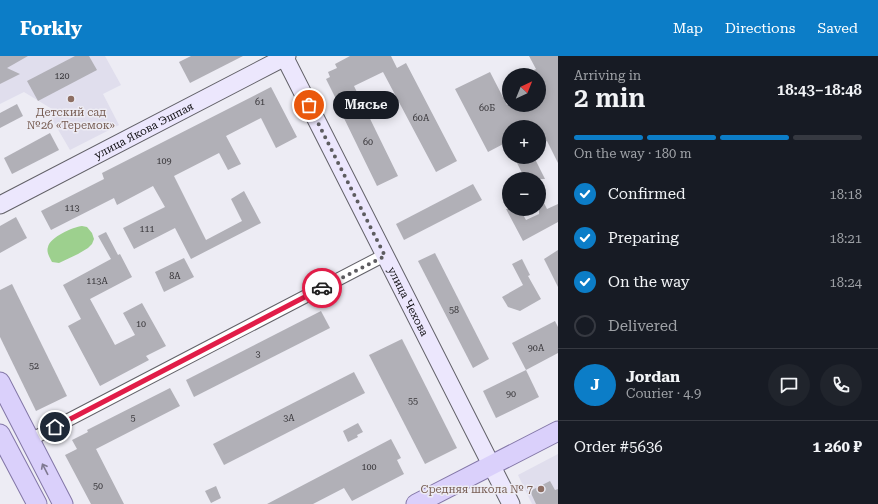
<!DOCTYPE html>
<html lang="en">
<head>
<meta charset="utf-8">
<style>
	:root { --surface:#171b24; --page:#20242c; --text:#f1f3f6; --muted:#9ea1a6; --line:#363941; --accent:#0c7dc7 }
	body { margin:0; font-family:"Roboto Serif",serif; background:var(--page); color:var(--text); height:100vh; display:flex; flex-direction:column; font-size:15px; white-space:nowrap }
	* { box-sizing:border-box; margin:0 }
	p { font-size:13px; color:var(--muted) }
	.icon { flex:none; width:22px; height:22px; fill:none; stroke:currentColor; stroke-width:2; stroke-linecap:round; stroke-linejoin:round }
	.map { position:relative; flex:1; overflow:hidden }
	.side { display:flex; flex-direction:column; background:var(--surface); width:320px }
	.side>* { flex:none }
	.needle { width:26px; rotate:43deg }
	.controls { position:absolute; left:502px; top:12px; display:grid; gap:8px }
	.controls a { display:grid; place-items:center; width:44px; height:44px; border-radius:50%; background:var(--surface); box-shadow:0 2px 10px #0003; font-size:20px }
	.pin { position:absolute; display:grid; place-items:center; width:34px; height:34px; color:#fff; margin:-17px; border:2px solid #fff; border-radius:50%; box-shadow:0 1px 4px #0007 }
	.courier { position:absolute; display:grid; place-items:center; width:40px; height:40px; margin:-20px; border:3px solid #e11d48; border-radius:50%; background:#fff; color:#222; box-shadow:0 1px 5px #0007 }
	.bubble { position:absolute; height:28px; border-radius:14px; background:var(--surface); box-shadow:0 2px 10px #0003; font-size:13px; font-weight:600; line-height:28px; text-align:center }
	.overview em { font-style:normal; font-weight:600 }
	.overview div { display:flex; flex-direction:column-reverse }
	.overview { display:flex; align-items:center; justify-content:space-between; height:68px; padding:0 16px }
	h1 { font-size:26px; font-weight:600; line-height:30px }
	.bar { display:grid; grid-template-columns:repeat(4,1fr); gap:6px 4px; align-content:center; height:48px; padding:0 16px }
	.bar i { height:5px; border-radius:3px; background:var(--line) }
	.bar .selected { background:var(--accent) }
	.bar p { grid-column:span 4 }
	.line { display:flex; align-items:center; gap:10px; padding:0 16px; border-top:1px solid var(--line) }
	.line div { flex:1 }
	.round { display:grid; place-items:center; flex:none; width:42px; height:42px; border-radius:21px; background:var(--page) }
	ol { padding:0 16px; list-style:none }
	li { display:flex; align-items:center; gap:12px; height:44px }
	li p { margin-inline-start:auto }
	li .icon { padding:4px; border-radius:50%; background:var(--accent); color:#fff; stroke-width:4 }
	li:last-child { color:var(--muted) }
	li i { width:22px; height:22px; border:2px solid var(--line); border-radius:50% }
	header { display:flex; align-items:center; gap:24px; box-sizing:border-box; height:56px; padding:0 20px; background:var(--accent); color:#fff }
	header strong { font-size:19px }
	nav { display:flex; gap:22px; margin-inline-start:auto; font-size:14px }
	main { display:flex; flex:1; min-height:0 }
	.map>svg:first-child { display:block }
</style>
</head>
<body>
<header>
<strong>Forkly</strong>
<nav><a>Map</a><a>Directions</a><a>Saved</a></nav>
</header>
<main>
<div class="map">
<svg width="558" height="448" viewBox="0 0 558 448">
	<rect width="100%" height="100%" fill="#edecf4"/>
	<!-- built -->
	<g fill="#e0deed">
		<path d="M0,0H105L121,29L103,38L119,69L70,94L49,58L52,53L24,36L0,48Z"/>
		<path d="M558,398V448H532L518,419Z"/>
	</g>
	<!-- green -->
	<path fill="#9dd08e" d="M82,170L87,171L92,177L94,183L92,188L88,192L78,198L59,207L52,206C50,202 46,196 48,191C50,181 73,171 82,170Z"/>
	<!-- building -->
	<g fill="#b1b0b7">
		<path d="M0,0H28L7,12L20,18L0,28Z"/>
		<path d="M75,0H89L97,14L38,45L27,25Z"/>
		<path d="M191,0H243L190,27L179,6Z"/>
		<path d="M350,0H391L397,12L406,7L457,105L436,116L383,16L354,30L398,120L377,130L339,52L340,51L326,23L330,21L328,16L337,12L335,8Z"/>
		<path d="M529,0H558V107L547,85L539,89V71H509V85L488,96L455,33L490,16L507,49H539V19H523L536,13Z"/>
		<path d="M271,31L297,81L276,92L261,62L226,80L241,108L228,114L219,97L174,120L206,184L242,165L231,143L244,135L261,167L191,203L175,172L134,193L123,172L165,151L153,130L117,149L114,142L51,174L41,155L104,123L102,117Z"/>
		<path d="M17,48L23,60L0,72V57Z"/>
		<path d="M50,77L59,94L12,118L4,102Z"/>
		<path d="M514,101H534L545,123H525Z"/>
		<path d="M473,128L482,144L404,184L396,168Z"/>
		<path d="M539,137L547,153L558,148V166L523,185L506,153H520L526,164L539,158Z"/>
		<path d="M16,161L27,182L0,197V170Z"/>
		<path d="M106,176L118,199L120,198L132,221L90,243L115,289L135,279L123,257L142,247L166,290L146,300L149,304L100,330L68,270L81,263L63,229L111,203L98,180Z"/>
		<path d="M558,194V231L544,203Z"/>
		<path d="M435,197L489,303L473,312L418,205Z"/>
		<path d="M184,202L194,221L164,236L155,216Z"/>
		<path d="M522,203L530,219L528,220L541,243L520,255L508,251L502,241L523,229L512,208Z"/>
		<path d="M12,228L67,340L36,355L0,281V234Z"/>
		<path d="M321,255L330,272L194,341L186,324Z"/>
		<path d="M555,265L558,271V297L526,314L512,287Z"/>
		<path d="M402,283L457,392L425,408L369,299Z"/>
		<path d="M526,314L539,341L496,362L483,335Z"/>
		<path d="M354,316L365,337L224,409L213,388Z"/>
		<path d="M170,332L180,350L96,393L124,448H91L65,399L77,393L72,384L88,376L87,374Z"/>
		<path d="M358,367L363,376L357,379L358,381L348,386L343,375Z"/>
		<path d="M391,383L401,402L397,404L404,418L352,445L344,432L313,448H267Z"/>
		<path d="M550,425L555,434L558,433V448H536L530,435Z"/>
		<path d="M216,430L221,442L211,447L205,435Z"/>
	</g>
	<g fill="none" stroke-linecap="round" stroke-linejoin="round">
		<!-- street casing -->
		<g stroke="#626168" stroke-width="14">
			<path id="street" d="M30,384L385,199"/>
		</g>
		<!-- secondary casing -->
		<g stroke="#626168" stroke-width="19">
			<g id="secondary">
				<path id="s1" d="M284,0L511,448"/>
				<path id="s2" d="M0,149L287,0"/>
			</g>
		</g>
		<!-- primary casing -->
		<g stroke="#8377a7" stroke-width="21">
			<g id="primary">
				<path d="M0,326L63,448"/>
				<path d="M0,378L37,448"/>
				<path d="M416,448L558,375"/>
			</g>
		</g>
		<!-- street -->
		<use href="#street" stroke="#fff" stroke-width="12"/>
		<!-- secondary -->
		<use href="#secondary" stroke="#ece7fd" stroke-width="17"/>
		<!-- primary -->
		<use href="#primary" stroke="#dad0fb" stroke-width="19"/>
	</g>
	<!-- one-way arrows -->
	<defs><path id="oneway-shaft" d="M-6 0H5M1.5-3L5.5 0L1.5 3" fill="none" stroke-width="1.6" stroke-linecap="round" stroke-linejoin="round"/></defs>
	<use stroke="#7f7992" href="#oneway-shaft" transform="translate(45 413) rotate(-117)"/>
	<g fill="none" stroke-linecap="round" stroke-linejoin="round">
		<!-- done -->
		<path stroke="#5d5c60" stroke-width="4" stroke-dasharray="0 7.2" d="M309,49L385,200L322,232"/>
		<!-- route -->
		<path stroke="#e11d48" stroke-width="5" d="M55,371L322,232"/>
	</g>
	<!-- markers -->
	<g fill="#8d6e63" stroke="#edecf4" stroke-width="1.5">
		<circle cx="71" cy="43" r="4"/>
		<circle cx="541" cy="433" r="4"/>
	</g>
	<g text-anchor="middle" stroke-width="3" stroke-linejoin="round" paint-order="stroke">
		<!-- number labels -->
		<g font-size="9" fill="#38363a">
			<text x="62" y="23">120</text>
			<text x="260" y="49">61</text>
			<text x="487" y="55">60Б</text>
			<text x="421" y="65">60А</text>
			<text x="368" y="89">60</text>
			<text x="164" y="108">109</text>
			<text x="72" y="155">113</text>
			<text x="147" y="176">111</text>
			<text x="175" y="223">8А</text>
			<text x="97" y="228">113А</text>
			<text x="454" y="257">58</text>
			<text x="141" y="271">10</text>
			<text x="536" y="295">90А</text>
			<text x="258" y="301">3</text>
			<text x="34" y="313">52</text>
			<text x="511" y="341">90</text>
			<text x="413" y="348">55</text>
			<text x="133" y="365">5</text>
			<text x="289" y="365">3А</text>
			<text x="369" y="414">100</text>
			<text x="98" y="433">50</text>
		</g>
		<!-- education labels -->
		<g font-size="11" fill="#785e54" stroke="#edecf4">
			<text x="71" y="60">Детский сад<tspan x="71" dy="13">№26 «Теремок»</tspan></text>
			<text x="533" y="437" text-anchor="end">Средняя школа № 7</text>
		</g>
		<!-- street labels -->
		<g font-size="11" fill="#0f0e11" stroke="#edecf4">
			<text dy="4" stroke="none"><textPath href="#s2" startOffset="162">улица Якова Эшпая</textPath></text>
			<text dy="4" stroke="none"><textPath href="#s1" startOffset="275">улица Чехова</textPath></text>
		</g>
	</g>
</svg>
<div class="controls">
<a><svg class="needle" viewBox="-14 -14 28 28"><path d="M0-13l5 13h-10z" fill="#e53935"/><path d="M0 13l5-13h-10z" fill="#9ea1a6"/></svg></a>
<a>+</a>
<a>−</a>
</div>
<div class="pin" style="left:309px;top:49px;background:#ea580c"><svg class="icon" aria-label="bag" viewBox="0 0 24 24"><path d="M5 8h14l-1 12H6zM9 8a3 3 0 0 1 6 0"/></svg></div>
<div class="pin" style="left:55px;top:371px;background:#1f2937"><svg class="icon" aria-label="home" viewBox="0 0 24 24"><path d="M3 11l9-7 9 7M6 9v11h12V9"/></svg></div>
<div class="courier" style="left:322px;top:232px"><svg class="icon" aria-label="car" viewBox="0 0 24 24"><path d="M5 17H2v-5l4-1 3-4h7l3 4 3 1v5h-3M9 17h6M6 11h13"/><circle cx="7" cy="17" r="2"/><circle cx="17" cy="17" r="2"/></svg></div>
<div class="bubble" style="left:333px;top:35px;width:66px">Мясье</div>
</div>
<section class="side">
<div class="overview"><div><h1>2 min</h1><p>Arriving in</p></div><em>18:43–18:48</em></div>
<div class="bar"><i class="selected"></i><i class="selected"></i><i class="selected"></i><i></i><p>On the way · 180 m</p></div>
<ol>
<li><svg class="icon" aria-label="check" viewBox="0 0 24 24"><path d="M5 12l5 5 9-10"/></svg>Confirmed<p>18:18</p></li>
<li><svg class="icon" aria-label="check" viewBox="0 0 24 24"><path d="M5 12l5 5 9-10"/></svg>Preparing<p>18:21</p></li>
<li><svg class="icon" aria-label="check" viewBox="0 0 24 24"><path d="M5 12l5 5 9-10"/></svg>On the way<p>18:24</p></li>
<li><i></i>Delivered</li>
</ol>
<div class="line" style="height:72px"><b class="round" style="background:var(--accent);color:#fff">J</b><div><b>Jordan</b><p>Courier · 4.9</p></div><a class="round"><svg class="icon" aria-label="chat" viewBox="0 0 24 24"><path d="M4 5h16v11H9l-5 4z"/></svg></a><a class="round"><svg class="icon" aria-label="phone" viewBox="0 0 24 24"><path d="M5 4h4l2 5-3 2q2 4 5 5l2-3 5 2v4C11 20 4 13 5 4z"/></svg></a></div>
<div class="line" style="height:52px"><div>Order #5636</div><b>1 260 ₽</b></div>
</section>
</main>
</body>
</html>
